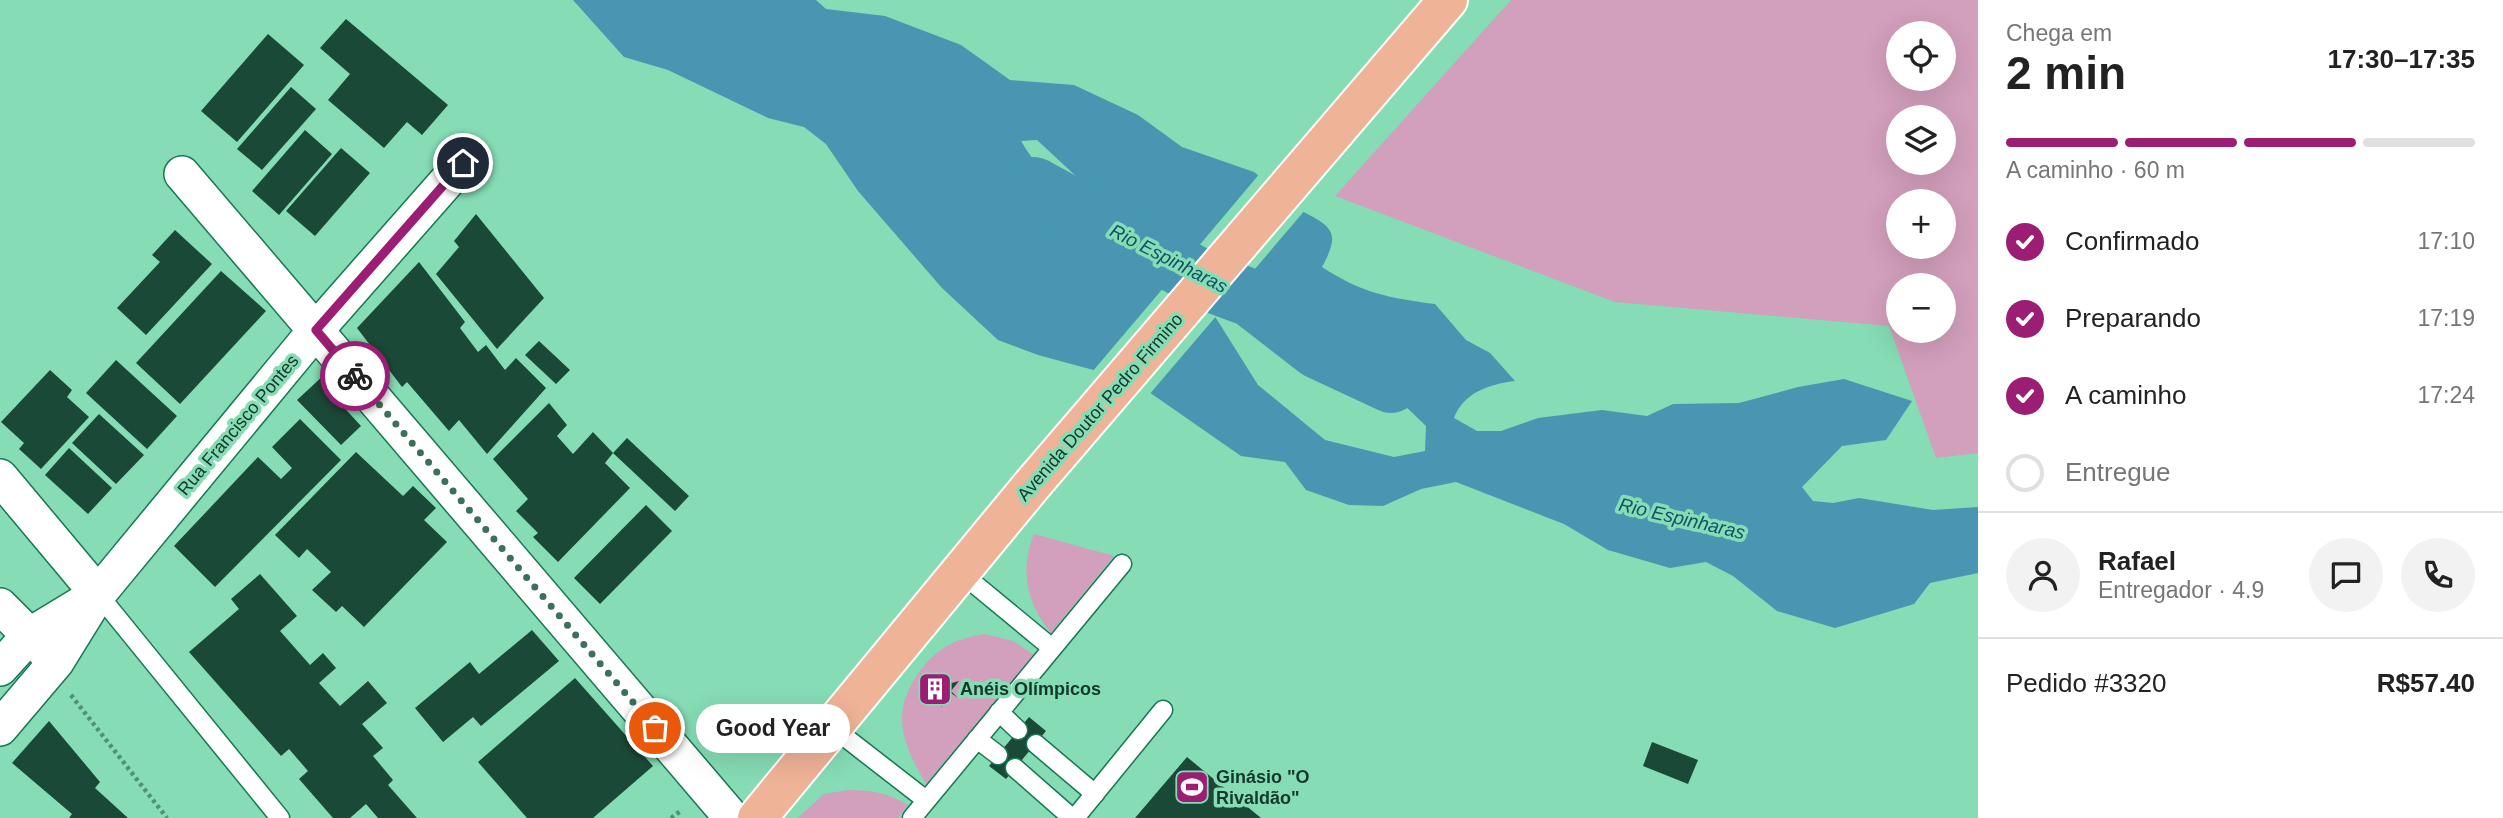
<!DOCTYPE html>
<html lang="pt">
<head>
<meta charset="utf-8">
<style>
	:root { --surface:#fff; --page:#f2f2f2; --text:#222; --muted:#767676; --line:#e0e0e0; --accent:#9b1e74 }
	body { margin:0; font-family:Helvetica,sans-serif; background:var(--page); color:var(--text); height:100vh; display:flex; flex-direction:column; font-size:26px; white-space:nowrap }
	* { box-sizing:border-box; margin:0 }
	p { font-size:23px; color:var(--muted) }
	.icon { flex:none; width:38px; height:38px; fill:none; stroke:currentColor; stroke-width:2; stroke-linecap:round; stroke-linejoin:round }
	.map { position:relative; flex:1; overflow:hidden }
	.drawer { display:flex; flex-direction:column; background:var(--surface); width:525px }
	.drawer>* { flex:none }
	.controls { position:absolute; left:1886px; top:21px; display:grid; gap:14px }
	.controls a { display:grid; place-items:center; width:70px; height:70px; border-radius:50%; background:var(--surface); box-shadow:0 7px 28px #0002; font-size:35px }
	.pin { position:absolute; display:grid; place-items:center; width:60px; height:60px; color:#fff; margin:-30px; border:4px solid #fff; border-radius:50%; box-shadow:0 2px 7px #0007 }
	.courier { position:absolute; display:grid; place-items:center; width:70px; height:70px; margin:-35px; border:5px solid #9b1e74; border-radius:50%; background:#fff; color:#222; box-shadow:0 2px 9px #0007 }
	.bubble { position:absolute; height:49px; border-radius:24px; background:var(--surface); box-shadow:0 7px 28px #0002; font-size:23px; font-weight:700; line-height:49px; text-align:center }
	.summary em { font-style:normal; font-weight:700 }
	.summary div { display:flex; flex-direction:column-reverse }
	.summary { display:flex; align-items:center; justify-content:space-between; height:119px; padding:0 28px }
	h1 { font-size:46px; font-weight:700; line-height:52px }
	.bar { display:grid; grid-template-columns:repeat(4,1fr); gap:10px 7px; align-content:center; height:84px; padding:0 28px }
	.bar i { height:9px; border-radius:5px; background:var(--line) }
	.bar .selected { background:var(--accent) }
	.bar p { grid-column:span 4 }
	.line { display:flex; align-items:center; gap:18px; padding:0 28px; border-top:2px solid var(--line) }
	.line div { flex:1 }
	.round { display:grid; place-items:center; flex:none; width:74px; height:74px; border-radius:37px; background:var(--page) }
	ol { padding:0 28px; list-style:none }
	li { display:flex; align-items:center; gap:21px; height:77px }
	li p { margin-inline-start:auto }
	li .icon { padding:7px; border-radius:50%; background:var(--accent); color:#fff; stroke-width:4 }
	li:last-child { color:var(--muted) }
	li i { width:38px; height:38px; border:4px solid var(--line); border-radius:50% }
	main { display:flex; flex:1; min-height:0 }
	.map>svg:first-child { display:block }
</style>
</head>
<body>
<main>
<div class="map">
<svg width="1978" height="818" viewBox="0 0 1978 818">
	<rect width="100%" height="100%" fill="#85dcb5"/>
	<!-- green -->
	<g fill="#d29fbc" fill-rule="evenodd">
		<path d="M1511,0H1978V453L1936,458L1889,326L1615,302L1335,196ZM1944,33V79H1899V33ZM1944,117V163H1899V117ZM1899,201H1944V247H1899ZM1899,285H1944V331H1899Z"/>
		<path d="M1034,534L1114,556L1051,633C1027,604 1019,570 1034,534Z"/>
		<path d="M985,634L1013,641L1034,655L926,784C903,745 890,714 918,674C936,648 954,639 985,634Z"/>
		<path d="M848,790C871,790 888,793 908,805L898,818H798L824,794Z"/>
	</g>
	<!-- water -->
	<g fill="#4896b2">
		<path d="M573,0H816L826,9L885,16L961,45L1010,80L1074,85L1138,115L1182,147L1254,172L1281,193L1216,268L1187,247L1162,239L1078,178L1037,140L1021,141C1056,202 1137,252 1196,290L1123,378L1038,355L998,340L942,288L858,191L826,144L804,127L768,118L668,70L624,57Z"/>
		<path d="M1300,210C1333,227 1341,232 1322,267C1362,293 1388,298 1435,304L1466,340L1490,353L1515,381C1490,384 1464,392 1454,418L1477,431H1501L1538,418L1602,410L1647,416L1673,404L1739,403L1798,387L1844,379L1912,401L1886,440L1842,446L1802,487L1813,501L1833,503L1859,498L1933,510L1978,507V573L1930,583L1914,604L1835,628L1777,611L1733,576L1706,562L1670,568L1608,550L1564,524L1456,482L1421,489L1383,506L1349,505L1306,490L1285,462L1241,456L1149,392L1214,315L1258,385L1325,440L1394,457L1425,451L1426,426L1399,400L1348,374L1236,283Z"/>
	</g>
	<!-- pier -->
	<g fill="#85dcb5">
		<path d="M1261,172L1306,209L1238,289L1192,254Z"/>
		<path d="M1176,273L1198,288L1218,314L1148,396L1126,382L1092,372Z"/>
	</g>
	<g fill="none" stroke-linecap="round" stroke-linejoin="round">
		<!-- river -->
		<path stroke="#4896b2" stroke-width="58" d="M1034,186L1208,282L1251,298L1318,350L1391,384"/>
	</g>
	<!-- building -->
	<g fill="#1b4937">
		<path d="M346,19L448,105L422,135L407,122L384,148L328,100L350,74L320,48Z"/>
		<path d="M268,34L304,65L237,142L201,111Z"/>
		<path d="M291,87L316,109L262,170L237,149Z"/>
		<path d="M305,130L332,154L279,215L252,191Z"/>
		<path d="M341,148L370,173L315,236L286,211Z"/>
		<path d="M476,214L544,298L497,349L436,274L459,247L454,241Z"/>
		<path d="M175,230L212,264L146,335L117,308L160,262L152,255Z"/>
		<path d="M419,262L465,322L460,328L478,352L486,345L505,370L516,358L546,388L487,454L459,420L449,431L407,382L402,387L357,328Z"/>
		<path d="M221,271L266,311L180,404L136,363Z"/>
		<path d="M539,341L570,370L556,384L525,355Z"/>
		<path d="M116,360L177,416L147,449L86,393Z"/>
		<path d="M50,370L72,390L67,397L89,417L41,469L19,449L24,443L1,422Z"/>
		<path d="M325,374L346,395L339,402L361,426L341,445L297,400Z"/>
		<path d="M549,403L567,425L557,436L573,454L593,432L613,453L605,463L630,488L558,562L533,537L538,533L516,511L528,499L493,459Z"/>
		<path d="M99,414L144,455L116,484L72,443Z"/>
		<path d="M300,419L341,460L215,587L174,546L258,457L281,479L292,468L272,447Z"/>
		<path d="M627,438L689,496L675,511L613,453Z"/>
		<path d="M69,448L112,488L88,514L45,475Z"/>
		<path d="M356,452L403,496L413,486L436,508L424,520L447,542L364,627L342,606L336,612L312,590L331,572L307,549L299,558L275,535Z"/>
		<path d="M646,505L672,531L600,604L574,578Z"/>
		<path d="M260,574L297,616L280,631L310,665L323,653L336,668L319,683L340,706L368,681L387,703L362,724L383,748L373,756L393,780L388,785L417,818H378L366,804L350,818H333L299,779L308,771L289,749L281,756L189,652L239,609L231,599Z"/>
		<path d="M532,630L559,661L481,726L473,717L443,742L415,708L470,662L479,674Z"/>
		<path d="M944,676L952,683L959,681L951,691L958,698L951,693L943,697L941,708V697L934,690L942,695L950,692V685Z"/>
		<path d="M575,678L653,766L593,818H527L478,762Z"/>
		<path d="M1029,717L1046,731L1006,779L989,766Z"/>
		<path d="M49,721L100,782L95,788L128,818H69L72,814L12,763Z"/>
		<path d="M1652,742L1698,760L1688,784L1643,766Z"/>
		<path d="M1187,757L1261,818H1135Z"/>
	</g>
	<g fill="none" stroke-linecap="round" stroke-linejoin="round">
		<!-- lane casing -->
		<g stroke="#167755" stroke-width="21">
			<g id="lane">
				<path d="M960,572L1052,648"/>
				<path d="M98,594L280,818"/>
				<path d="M999,712L1018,730"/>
				<path d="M832,727L926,800"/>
				<path d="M977,739L998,755"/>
				<path d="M1036,744L1095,794"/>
				<path d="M1015,768L1072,818"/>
				<path d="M912,818L1122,564"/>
				<path d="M1075,818L1163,710"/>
			</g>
		</g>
		<!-- street casing -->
		<g stroke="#167755" stroke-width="38">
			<g id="street">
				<path d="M182,174L732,818"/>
				<path d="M0,477L98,594"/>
				<path d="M0,606L46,652"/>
				<path d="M0,668L29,636L95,596"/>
				<path d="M0,728L56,662L98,594L316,330L463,163"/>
			</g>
		</g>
		<!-- primary casing -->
		<g stroke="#fff" stroke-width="42">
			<path id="primary" d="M757,818L1032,485L1448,0"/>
		</g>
		<!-- path -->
		<g stroke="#509074" stroke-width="4.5" stroke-dasharray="3.5 3.5" stroke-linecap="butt">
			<path d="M71,695L167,818"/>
			<path d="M671,818L682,810"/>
		</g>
		<!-- lane -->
		<use href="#lane" stroke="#fff" stroke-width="18"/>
		<!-- street -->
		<use href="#street" stroke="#fff" stroke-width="35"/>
		<!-- primary -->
		<use href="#primary" stroke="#efb398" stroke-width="38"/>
	</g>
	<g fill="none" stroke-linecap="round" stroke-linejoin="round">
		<!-- done -->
		<path stroke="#3b715a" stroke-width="7" stroke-dasharray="0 12.6" d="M355,376L655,728"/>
		<!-- route -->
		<path stroke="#9b1e74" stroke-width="9" d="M355,376L316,330L463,163"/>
	</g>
	<!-- icons -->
	<defs>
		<g id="building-square" transform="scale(1.75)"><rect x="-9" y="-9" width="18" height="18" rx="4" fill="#9b1e74" stroke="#85dcb5"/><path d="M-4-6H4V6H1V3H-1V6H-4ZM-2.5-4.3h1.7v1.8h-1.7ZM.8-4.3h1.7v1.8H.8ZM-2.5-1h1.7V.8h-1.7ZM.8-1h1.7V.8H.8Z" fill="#fff"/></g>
		<g id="stadium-square" transform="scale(1.75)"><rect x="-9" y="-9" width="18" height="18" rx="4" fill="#9b1e74" stroke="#85dcb5"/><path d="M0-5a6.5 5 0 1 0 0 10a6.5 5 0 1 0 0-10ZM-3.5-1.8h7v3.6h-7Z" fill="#fff"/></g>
	</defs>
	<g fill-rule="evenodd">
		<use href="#building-square" x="935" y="689"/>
		<use href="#stadium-square" x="1192" y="787"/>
	</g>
	<g text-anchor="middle" stroke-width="7" stroke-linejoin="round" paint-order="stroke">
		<!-- street labels -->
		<g font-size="18" fill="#133829" stroke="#85dcb5">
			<text transform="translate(1100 407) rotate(-49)" y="6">Avenida Doutor Pedro Firmino</text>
			<text transform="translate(238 425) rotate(-50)" y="6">Rua Francisco Pontes</text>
		</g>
		<!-- poi labels -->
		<g font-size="18" font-weight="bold" fill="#133829" stroke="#85dcb5" text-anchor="start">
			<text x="960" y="695">Anéis Olímpicos</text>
			<text x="1216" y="783">Ginásio "O<tspan x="1216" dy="21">Rivaldão"</tspan></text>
		</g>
		<!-- water labels -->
		<g font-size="19" font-style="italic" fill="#135368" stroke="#85dcb5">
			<text transform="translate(1169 258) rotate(27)" y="7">Rio Espinharas</text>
			<text transform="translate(1682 518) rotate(13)" y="7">Rio Espinharas</text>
		</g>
	</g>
</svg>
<div class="controls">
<a><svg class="icon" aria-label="locate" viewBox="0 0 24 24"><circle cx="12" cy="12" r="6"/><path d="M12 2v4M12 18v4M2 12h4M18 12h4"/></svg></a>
<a><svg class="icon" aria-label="layers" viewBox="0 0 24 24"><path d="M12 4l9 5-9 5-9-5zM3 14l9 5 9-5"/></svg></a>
<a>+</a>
<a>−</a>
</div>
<div class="pin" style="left:655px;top:728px;background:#ea580c"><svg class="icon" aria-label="bag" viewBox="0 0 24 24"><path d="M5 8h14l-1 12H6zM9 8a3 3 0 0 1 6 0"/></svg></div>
<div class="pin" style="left:463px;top:163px;background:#1f2937"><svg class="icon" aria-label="home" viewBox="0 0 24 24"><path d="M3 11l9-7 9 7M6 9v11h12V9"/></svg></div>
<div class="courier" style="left:355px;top:376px"><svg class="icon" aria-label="bike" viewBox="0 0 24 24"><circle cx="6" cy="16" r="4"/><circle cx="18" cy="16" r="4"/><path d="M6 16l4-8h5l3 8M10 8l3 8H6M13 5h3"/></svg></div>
<div class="bubble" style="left:696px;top:704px;width:154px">Good Year</div>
</div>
<section class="drawer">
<div class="summary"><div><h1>2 min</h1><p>Chega em</p></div><em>17:30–17:35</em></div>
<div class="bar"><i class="selected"></i><i class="selected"></i><i class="selected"></i><i></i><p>A caminho · 60 m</p></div>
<ol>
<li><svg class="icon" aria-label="check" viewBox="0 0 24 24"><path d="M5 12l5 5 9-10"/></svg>Confirmado<p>17:10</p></li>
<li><svg class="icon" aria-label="check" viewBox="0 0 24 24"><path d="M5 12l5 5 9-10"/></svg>Preparando<p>17:19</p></li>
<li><svg class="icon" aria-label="check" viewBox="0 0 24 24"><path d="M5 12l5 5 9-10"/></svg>A caminho<p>17:24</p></li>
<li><i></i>Entregue</li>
</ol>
<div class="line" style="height:126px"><a class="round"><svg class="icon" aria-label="person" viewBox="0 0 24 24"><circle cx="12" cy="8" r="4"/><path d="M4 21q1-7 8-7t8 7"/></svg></a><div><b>Rafael</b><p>Entregador · 4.9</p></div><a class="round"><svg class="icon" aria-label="chat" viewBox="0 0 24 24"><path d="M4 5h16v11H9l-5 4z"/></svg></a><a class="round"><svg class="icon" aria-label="phone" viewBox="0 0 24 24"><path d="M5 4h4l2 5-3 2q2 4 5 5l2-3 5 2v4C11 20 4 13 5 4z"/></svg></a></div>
<div class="line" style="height:91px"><div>Pedido #3320</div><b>R$57.40</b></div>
</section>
</main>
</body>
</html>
